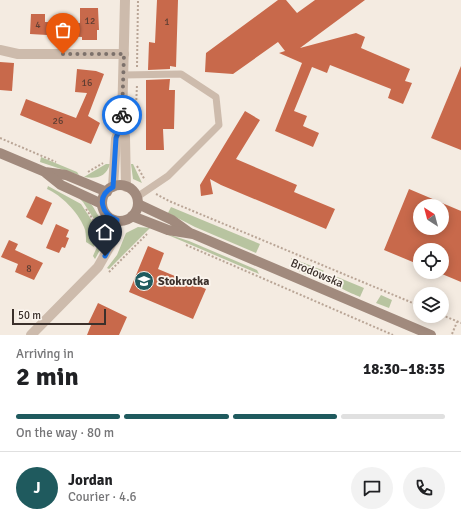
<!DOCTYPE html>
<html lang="en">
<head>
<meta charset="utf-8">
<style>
	:root { --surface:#fff; --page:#f2f2f2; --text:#202124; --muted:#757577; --line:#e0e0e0; --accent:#1f5a5e }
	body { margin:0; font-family:Signika,sans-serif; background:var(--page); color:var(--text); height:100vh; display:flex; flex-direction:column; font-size:15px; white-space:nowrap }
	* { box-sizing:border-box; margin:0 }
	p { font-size:13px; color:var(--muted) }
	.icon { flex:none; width:22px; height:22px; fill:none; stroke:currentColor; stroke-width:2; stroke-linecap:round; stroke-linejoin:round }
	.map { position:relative; height:335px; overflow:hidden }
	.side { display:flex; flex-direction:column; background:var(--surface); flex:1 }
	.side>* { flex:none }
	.needle { width:26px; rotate:324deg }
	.fabs { position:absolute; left:413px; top:199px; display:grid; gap:8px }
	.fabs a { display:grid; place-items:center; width:36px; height:36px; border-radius:50%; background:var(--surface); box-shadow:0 2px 10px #0003; font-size:20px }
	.scale { position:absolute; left:12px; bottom:10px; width:94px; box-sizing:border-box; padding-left:4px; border:2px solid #3b302b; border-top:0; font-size:11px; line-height:14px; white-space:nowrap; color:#3b302b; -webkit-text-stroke:3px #fbf5ee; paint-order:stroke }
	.pin { position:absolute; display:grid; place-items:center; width:34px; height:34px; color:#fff; margin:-41px -17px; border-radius:50% 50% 50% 0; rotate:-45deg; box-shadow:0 0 4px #0007 }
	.pin .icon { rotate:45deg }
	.courier { position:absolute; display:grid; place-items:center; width:40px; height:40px; margin:-20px; border:3px solid #1a73e8; border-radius:50%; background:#fff; color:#222; box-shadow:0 1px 5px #0007 }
	.overview em { font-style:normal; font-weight:700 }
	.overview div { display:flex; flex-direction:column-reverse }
	.overview { display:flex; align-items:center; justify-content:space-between; height:68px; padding:0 16px }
	h1 { font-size:26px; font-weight:700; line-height:30px }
	.bar { display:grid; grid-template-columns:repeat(4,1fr); gap:6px 4px; align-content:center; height:48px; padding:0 16px }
	.bar i { height:5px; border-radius:3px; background:var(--line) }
	.bar .selected { background:var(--accent) }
	.bar p { grid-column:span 4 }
	.line { display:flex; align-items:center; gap:10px; padding:0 16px; border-top:1px solid var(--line) }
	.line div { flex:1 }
	.round { display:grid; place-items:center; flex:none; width:42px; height:42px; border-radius:21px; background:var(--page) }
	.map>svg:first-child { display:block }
</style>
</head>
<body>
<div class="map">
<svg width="461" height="335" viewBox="0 0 461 335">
	<rect width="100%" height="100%" fill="#f4ebe1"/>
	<!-- green -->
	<g fill="#b8c4a0">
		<path d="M41,157L77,172L79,175L40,162Z"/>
		<path d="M106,164H110C106,177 97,179 84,177Z"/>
		<path d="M131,164H133L142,183L133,179Z"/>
		<path d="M48,186L81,204L100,233L94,247L86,242C86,237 86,231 84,227C78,212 61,195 47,189Z"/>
		<path d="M78,197C96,206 90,203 100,218C110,233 103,245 95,259L93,256L103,233L83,202Z"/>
		<path d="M171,207L260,244L256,253L195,227L168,213Z"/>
		<path d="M138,227L150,228L109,269L107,268L117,255L126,233Z"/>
		<path d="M161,232L189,241L257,270L259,274Z"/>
		<path d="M291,258L322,270L324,271C315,280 303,274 294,268Z"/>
		<path d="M335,276L364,288L360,297C350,292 335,289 335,276Z"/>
		<path d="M381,295L392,300L389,308L376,303Z"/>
	</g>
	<!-- building -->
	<g fill="#c8694b" fill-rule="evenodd">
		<path d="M157,0H178L176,67L170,66V69L148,70L149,42L155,43Z"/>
		<path d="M278,0H286L297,13L315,0H365L300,48L356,33L365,37L361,48L410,69L405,81L412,83L403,104L388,98L391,89L330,65L327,73L312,67L294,111L307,116L303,126L319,133L313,147L275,131L302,63L279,53L285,51L278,42L233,74L205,72L206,53Z"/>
		<path d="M80,8H98L99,30H97V40H82V37L30,34L31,14H45V22L80,23Z"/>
		<path d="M0,62L14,63L12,91L0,90Z"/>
		<path d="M461,66V150L431,138Z"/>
		<path d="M77,69L96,71L104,74L88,116L100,123L91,144L20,115L26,99L76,118L87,93L75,92Z"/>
		<path d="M170,79L169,90H175L174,129H163L164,150H146V80Z"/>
		<path d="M245,111L260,120L236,159L297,185L294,192L335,209L326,229L221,185L210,179L213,194L201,196L200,185Z"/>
		<path d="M409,189L461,211V282L442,274V250H420V265L384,250ZM420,206H442V228H420Z"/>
		<path d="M36,196L52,203L42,225L26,217Z"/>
		<path d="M56,224L69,230L66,237L69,238L65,248L62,247L59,253L46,248Z"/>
		<path d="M9,240L18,244L15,250L43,263L34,280L15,272L18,264L1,257Z"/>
		<path d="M148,246L164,253L158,269L206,289L193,319L129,292Z"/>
		<path d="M98,303L127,317L119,335H87L91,325L88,324Z"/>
	</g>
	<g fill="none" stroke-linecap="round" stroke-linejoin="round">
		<!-- path -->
		<g stroke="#b9a596" stroke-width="2" stroke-dasharray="2 2" stroke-linecap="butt">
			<path d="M137,67L138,0"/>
			<path d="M135,128L137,85"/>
			<path d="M0,138L56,162"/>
			<path d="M137,166L145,180"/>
			<path d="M88,172L103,163"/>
			<path d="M156,194L169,201L420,306"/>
			<path d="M86,209L102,233L99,241"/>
			<path d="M186,245L393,335"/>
			<path d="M109,272L147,234"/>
			<path d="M442,315L461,323"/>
			<path d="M452,334L457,322"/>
		</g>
		<!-- lane -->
		<path stroke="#cdbbac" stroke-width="7" d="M123,75L181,74L216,97L219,125L168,176L137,197"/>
		<!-- street -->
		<g stroke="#cdbbac" stroke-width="10">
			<path d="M125,0L122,123L125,137L126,187"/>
			<path d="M0,50L18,54H124"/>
			<path d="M113,187L116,139L122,123"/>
			<path d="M31,335L98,267L114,239L117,221"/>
		</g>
		<!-- secondary -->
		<g stroke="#a18a7d" stroke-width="10">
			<path d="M0,153L45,172L66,175L107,192"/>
			<path d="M46,173L61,185L102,204"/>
			<circle cx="120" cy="203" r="18"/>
			<path d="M138,204L172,220L190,233"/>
			<path d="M132,216L168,230L193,234L431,335"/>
		</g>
	</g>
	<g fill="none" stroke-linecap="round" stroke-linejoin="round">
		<!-- done -->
		<path stroke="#7c716b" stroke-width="4" stroke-dasharray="0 7.2" d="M63,54H124L122,115"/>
		<!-- route -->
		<path stroke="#1a73e8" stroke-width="5" d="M105,256L114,239L117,220C101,214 96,196 113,187L116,138L122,123V115"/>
	</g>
	<!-- icons -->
	<defs>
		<g id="school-disc" transform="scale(1)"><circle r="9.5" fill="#1f5a5e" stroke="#fbf5ee"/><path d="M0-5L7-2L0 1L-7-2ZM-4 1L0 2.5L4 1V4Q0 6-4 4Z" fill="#fff"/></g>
	</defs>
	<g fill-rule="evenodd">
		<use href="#school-disc" x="144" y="281"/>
	</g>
	<g text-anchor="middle" stroke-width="3.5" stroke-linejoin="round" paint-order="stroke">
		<!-- number labels -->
		<g font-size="10" fill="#5e3e33">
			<text x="90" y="24">12</text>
			<text x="167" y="25">1</text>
			<text x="38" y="28">4</text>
			<text x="87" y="86">16</text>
			<text x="58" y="124">26</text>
			<text x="29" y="272">8</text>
		</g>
		<!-- street labels -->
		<g font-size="12" fill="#3b302b" stroke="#fbf5ee">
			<text transform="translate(317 273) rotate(23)" y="4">Brodowska</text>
		</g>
		<!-- poi labels -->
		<g font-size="12" font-weight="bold" fill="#3b302b" stroke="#fbf5ee" text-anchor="start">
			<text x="158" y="285">Stokrotka</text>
		</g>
	</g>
</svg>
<div class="fabs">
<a><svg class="needle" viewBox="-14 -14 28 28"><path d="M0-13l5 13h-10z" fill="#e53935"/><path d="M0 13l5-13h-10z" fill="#757577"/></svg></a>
<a><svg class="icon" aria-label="locate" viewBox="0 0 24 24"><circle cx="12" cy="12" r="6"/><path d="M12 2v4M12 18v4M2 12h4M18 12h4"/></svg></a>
<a><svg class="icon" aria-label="layers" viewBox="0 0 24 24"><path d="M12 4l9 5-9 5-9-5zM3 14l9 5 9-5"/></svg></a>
</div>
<div class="scale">50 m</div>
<div class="pin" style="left:63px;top:54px;background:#ea580c"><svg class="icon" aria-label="bag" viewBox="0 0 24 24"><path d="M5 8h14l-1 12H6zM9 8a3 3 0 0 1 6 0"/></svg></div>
<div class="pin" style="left:105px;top:256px;background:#1f2937"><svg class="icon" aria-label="home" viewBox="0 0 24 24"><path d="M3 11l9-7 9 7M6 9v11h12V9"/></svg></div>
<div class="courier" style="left:122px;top:115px"><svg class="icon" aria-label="bike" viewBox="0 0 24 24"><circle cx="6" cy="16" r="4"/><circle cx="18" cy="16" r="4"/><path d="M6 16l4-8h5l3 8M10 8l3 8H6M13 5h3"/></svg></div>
</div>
<section class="side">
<div class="overview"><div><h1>2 min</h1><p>Arriving in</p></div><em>18:30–18:35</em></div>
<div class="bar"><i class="selected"></i><i class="selected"></i><i class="selected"></i><i></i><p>On the way · 80 m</p></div>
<div class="line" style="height:72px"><b class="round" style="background:var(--accent);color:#fff">J</b><div><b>Jordan</b><p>Courier · 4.6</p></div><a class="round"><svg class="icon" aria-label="chat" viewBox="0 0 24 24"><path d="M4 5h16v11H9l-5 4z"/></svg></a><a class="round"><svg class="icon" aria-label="phone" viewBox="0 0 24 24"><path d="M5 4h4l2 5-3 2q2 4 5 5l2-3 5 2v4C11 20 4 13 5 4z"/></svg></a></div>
</section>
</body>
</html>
